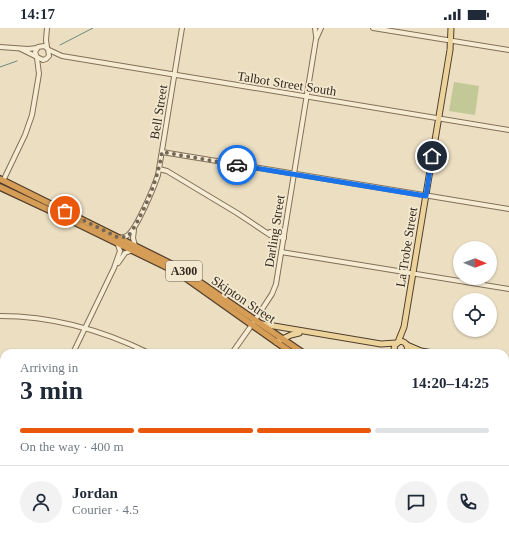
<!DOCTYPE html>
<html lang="en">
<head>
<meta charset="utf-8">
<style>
	:root { --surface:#fff; --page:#f2f2f3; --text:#1f2937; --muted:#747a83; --line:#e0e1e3; --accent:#ea580c }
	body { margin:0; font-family:Georgia,serif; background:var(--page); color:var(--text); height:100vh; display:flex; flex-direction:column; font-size:15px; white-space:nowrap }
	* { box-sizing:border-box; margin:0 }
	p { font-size:13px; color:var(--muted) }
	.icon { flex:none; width:22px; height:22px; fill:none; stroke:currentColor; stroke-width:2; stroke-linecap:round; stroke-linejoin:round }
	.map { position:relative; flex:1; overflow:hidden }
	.sheet { position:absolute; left:0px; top:321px; width:509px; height:196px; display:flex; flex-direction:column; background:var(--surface); border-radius:12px 12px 0 0; box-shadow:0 1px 3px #0004 }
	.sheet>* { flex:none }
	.needle { width:26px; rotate:91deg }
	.tools { position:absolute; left:453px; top:213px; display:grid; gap:8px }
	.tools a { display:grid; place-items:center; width:44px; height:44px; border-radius:50%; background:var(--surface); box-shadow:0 1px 3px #0004; font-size:20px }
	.pin { position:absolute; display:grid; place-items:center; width:34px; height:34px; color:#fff; margin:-17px; border:2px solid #fff; border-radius:50%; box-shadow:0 1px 4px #0007 }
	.courier { position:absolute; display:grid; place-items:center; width:40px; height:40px; margin:-20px; border:3px solid #1a73e8; border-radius:50%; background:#fff; color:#222; box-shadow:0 1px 5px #0007 }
	.overview em { font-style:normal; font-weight:700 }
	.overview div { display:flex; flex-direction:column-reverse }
	.overview { display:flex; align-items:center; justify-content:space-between; height:68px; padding:0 20px }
	h1 { font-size:26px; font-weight:700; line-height:30px }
	.bar { display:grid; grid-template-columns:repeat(4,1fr); gap:6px 4px; align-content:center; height:48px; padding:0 20px }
	.bar i { height:5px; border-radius:3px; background:var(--line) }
	.bar .active { background:var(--accent) }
	.bar p { grid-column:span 4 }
	.line { display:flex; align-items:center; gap:10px; padding:0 20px; border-top:1px solid var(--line) }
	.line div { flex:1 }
	.round { display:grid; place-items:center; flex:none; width:42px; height:42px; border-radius:21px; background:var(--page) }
	.status { display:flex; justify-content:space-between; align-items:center; height:28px; padding:0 20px; background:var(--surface); direction:ltr }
	.status svg { height:11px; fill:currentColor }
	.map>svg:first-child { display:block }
</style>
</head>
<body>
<div class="status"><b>14:17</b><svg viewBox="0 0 49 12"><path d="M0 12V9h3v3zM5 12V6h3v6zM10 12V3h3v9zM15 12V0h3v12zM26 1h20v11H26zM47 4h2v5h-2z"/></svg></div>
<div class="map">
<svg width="509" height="517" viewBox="0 0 509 517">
	<rect width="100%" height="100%" fill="#ebdec1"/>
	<!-- green -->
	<g fill="#c2c896">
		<path d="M454,54L479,58L475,87L449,83Z"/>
		<path d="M0,363H2V385L4,386V418L0,417Z"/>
	</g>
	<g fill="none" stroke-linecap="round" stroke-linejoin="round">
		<!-- stream -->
		<g stroke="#6b8a83" stroke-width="1">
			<path d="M60,17L93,0"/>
			<path d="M0,39L17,33"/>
		</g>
		<!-- river -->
		<g stroke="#a3bdb6" stroke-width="7">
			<path d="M0,405L4,406"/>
			<path d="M349,517V513"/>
		</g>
		<!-- minor casing -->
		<g stroke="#83705a" stroke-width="6">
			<g id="minor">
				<path d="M47,0L46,12L47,19"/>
				<path d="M315,0L316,8"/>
				<path d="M373,0L509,22"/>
				<path d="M0,19L28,21L37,20"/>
				<path d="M21,21L43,32L46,31L49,28L48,21L44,18L38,19L35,24L37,29"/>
				<path d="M49,22L62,28L509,102"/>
				<path d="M162,124L509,181"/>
				<path d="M159,141L167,143L237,185L270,207L284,210"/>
				<path d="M3,153L25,107L32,87L39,46L37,30"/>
				<path d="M134,202L133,210L135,218"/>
				<path d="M270,204L284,207"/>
				<path d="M120,210C123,209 126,209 128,207C137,200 154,159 158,147L182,0"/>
				<path d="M281,224L509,261"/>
				<path d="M118,235L125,225L133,222"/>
				<path d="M0,288C52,288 102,302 149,325"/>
				<path d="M73,325L114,240L120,223L117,214"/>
				<path d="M232,325L249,301L272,266L276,256L316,11L321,0"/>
				<path d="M0,357H4"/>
				<path d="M505,411H509"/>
				<path d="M505,489L509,472"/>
				<path d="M505,511L509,496"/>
				<path d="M4,517L5,513"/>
				<path d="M497,517L499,513"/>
				<path d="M502,517L504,513"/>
			</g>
		</g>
		<!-- major casing -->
		<g stroke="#513e2e" stroke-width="7">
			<g id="major">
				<path d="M262,296L381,316L396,315"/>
				<path d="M276,314L291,307L299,305"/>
				<path d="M398,314L404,299L450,22L451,0"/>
				<path d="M407,317L421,323L433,325"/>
				<path d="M397,325L394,321L395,317L400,313C407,314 410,320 405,325"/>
				<path d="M505,337H509"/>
			</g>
		</g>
		<!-- highway casing -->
		<g stroke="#513e2e" stroke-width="8">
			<g id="highway">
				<path d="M0,151L179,240L303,325"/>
				<path d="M0,159L64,189L179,245L292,325"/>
				<path d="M505,487L509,490"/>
				<path d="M505,496L509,500"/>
			</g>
		</g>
		<!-- minor -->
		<use href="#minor" stroke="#f6ecd4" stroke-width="4"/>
		<!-- major -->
		<use href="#major" stroke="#ecd39b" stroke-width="5"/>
		<!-- highway -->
		<use href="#highway" stroke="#d69d56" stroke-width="5.5"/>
	</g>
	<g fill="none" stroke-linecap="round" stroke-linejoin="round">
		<!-- done -->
		<path stroke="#736856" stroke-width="4" stroke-dasharray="0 7.2" d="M65,183L119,210C125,209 129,208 132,203C147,177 157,154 162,124L237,137"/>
		<!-- route -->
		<path stroke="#1a73e8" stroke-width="5" d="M237,137L426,168L432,128"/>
	</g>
	<g text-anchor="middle" stroke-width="3.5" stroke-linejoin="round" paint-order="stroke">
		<!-- shield labels -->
		<rect fill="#f3e9d0" stroke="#6d6253" stroke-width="1" x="166" y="233" width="36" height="20" rx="3"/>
		<g font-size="12" font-weight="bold" fill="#33281d">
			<text x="184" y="247">A300</text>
		</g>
		<!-- street labels -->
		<g font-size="13" fill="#33281d" stroke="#f3e9d0">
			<text transform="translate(287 55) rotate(9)" y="5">Talbot Street South</text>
			<text transform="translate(158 84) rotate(-81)" y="5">Bell Street</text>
			<text transform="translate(274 203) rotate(-81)" y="5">Darling Street</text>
			<text transform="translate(406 219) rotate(-81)" y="5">La Trobe Street</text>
			<text transform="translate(244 271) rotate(34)" y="5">Skipton Street</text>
		</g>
	</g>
</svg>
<div class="tools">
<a><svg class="needle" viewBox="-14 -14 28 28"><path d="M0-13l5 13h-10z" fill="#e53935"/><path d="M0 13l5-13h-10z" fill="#747a83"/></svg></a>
<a><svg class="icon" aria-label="locate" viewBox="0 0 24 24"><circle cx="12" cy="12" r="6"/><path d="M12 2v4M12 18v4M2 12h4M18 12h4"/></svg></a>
</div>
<div class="pin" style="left:65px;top:183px;background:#ea580c"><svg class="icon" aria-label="bag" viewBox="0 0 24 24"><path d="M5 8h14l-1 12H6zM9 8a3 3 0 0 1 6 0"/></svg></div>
<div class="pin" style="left:432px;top:128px;background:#1f2937"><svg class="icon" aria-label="home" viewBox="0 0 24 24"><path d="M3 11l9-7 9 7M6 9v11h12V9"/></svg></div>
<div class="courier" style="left:237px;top:137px"><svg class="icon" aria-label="car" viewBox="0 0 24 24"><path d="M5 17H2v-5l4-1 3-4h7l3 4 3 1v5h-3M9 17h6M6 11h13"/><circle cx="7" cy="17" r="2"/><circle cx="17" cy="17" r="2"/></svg></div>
<section class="sheet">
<div class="overview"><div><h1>3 min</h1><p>Arriving in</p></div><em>14:20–14:25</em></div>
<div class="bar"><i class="active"></i><i class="active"></i><i class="active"></i><i></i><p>On the way · 400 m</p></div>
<div class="line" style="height:72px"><a class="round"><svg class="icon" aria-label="person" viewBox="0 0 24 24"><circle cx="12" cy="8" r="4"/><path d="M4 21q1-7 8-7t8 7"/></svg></a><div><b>Jordan</b><p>Courier · 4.5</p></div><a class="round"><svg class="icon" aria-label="chat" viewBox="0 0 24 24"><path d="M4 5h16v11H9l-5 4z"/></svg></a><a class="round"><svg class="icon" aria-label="phone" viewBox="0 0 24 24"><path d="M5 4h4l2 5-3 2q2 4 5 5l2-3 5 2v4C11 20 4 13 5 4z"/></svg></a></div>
</section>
</div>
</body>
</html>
